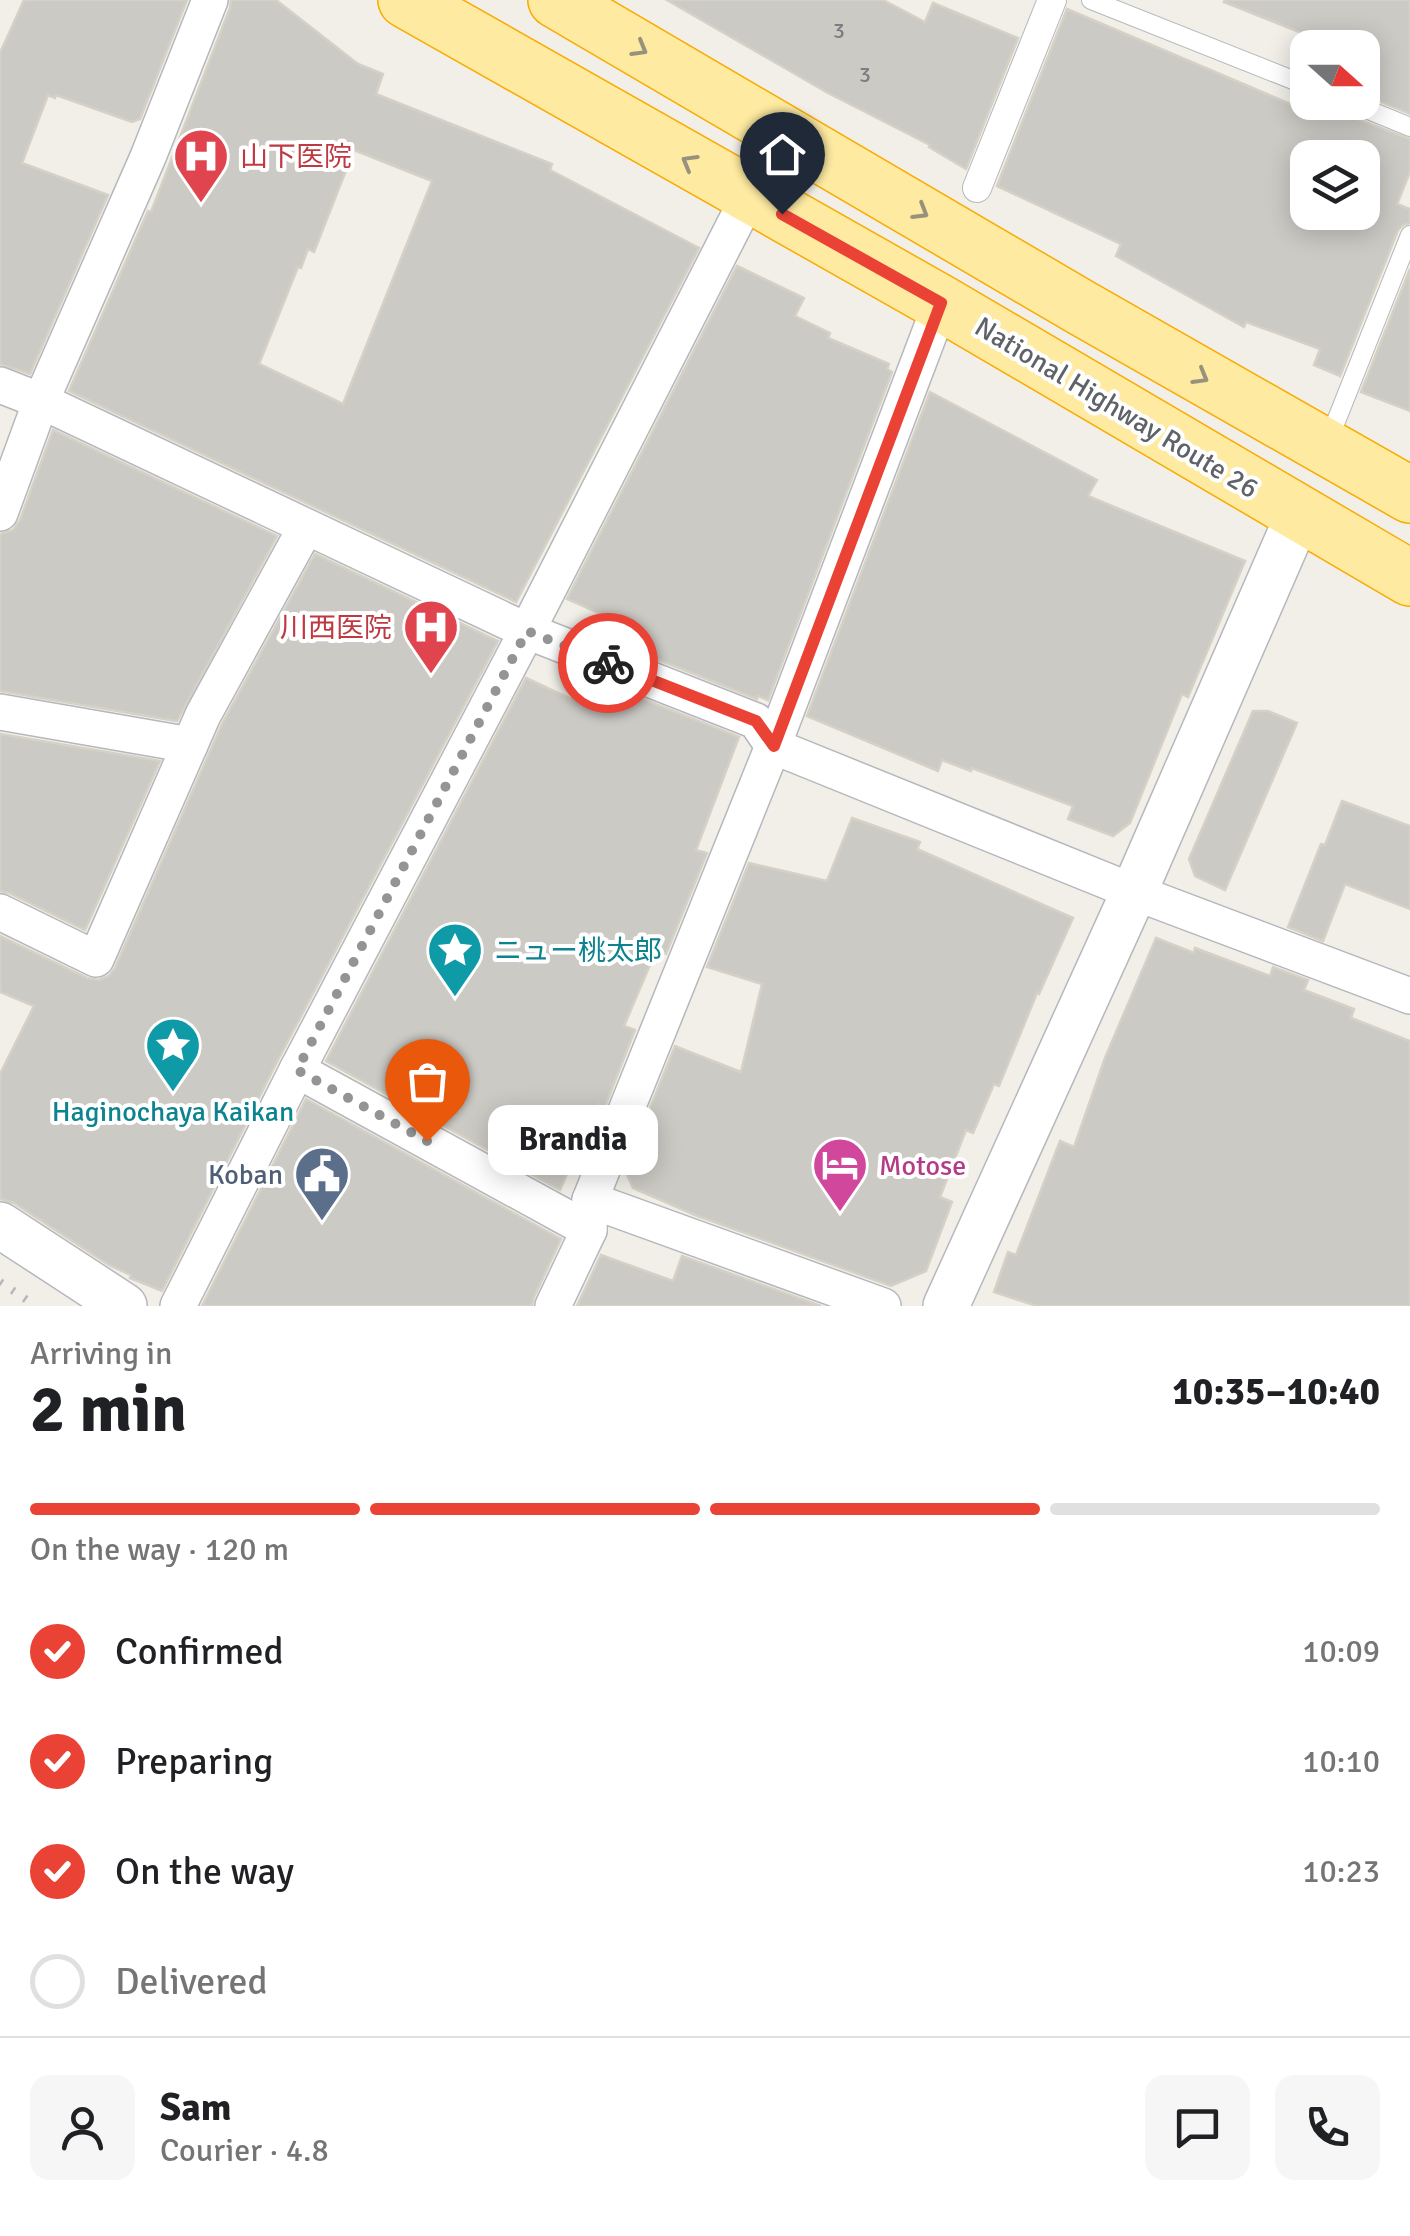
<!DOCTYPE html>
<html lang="en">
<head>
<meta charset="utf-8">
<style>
	:root { --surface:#fff; --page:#f6f6f6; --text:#202124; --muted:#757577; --line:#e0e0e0; --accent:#ea4335 }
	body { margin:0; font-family:Signika,"Noto Sans JP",sans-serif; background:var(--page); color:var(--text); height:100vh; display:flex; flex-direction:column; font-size:38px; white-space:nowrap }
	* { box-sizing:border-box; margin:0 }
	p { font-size:32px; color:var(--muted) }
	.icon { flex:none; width:55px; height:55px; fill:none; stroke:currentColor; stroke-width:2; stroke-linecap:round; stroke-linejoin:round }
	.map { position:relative; height:1306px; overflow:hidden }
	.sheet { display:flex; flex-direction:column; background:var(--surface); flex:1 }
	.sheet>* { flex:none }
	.needle { width:65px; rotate:111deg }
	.fabs { position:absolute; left:1290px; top:30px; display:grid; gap:20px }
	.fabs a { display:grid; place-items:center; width:90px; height:90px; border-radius:20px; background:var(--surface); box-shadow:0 5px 25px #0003; font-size:50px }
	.pin { position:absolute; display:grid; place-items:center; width:85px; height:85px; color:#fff; margin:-102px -42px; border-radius:50% 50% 50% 0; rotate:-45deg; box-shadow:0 0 10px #0007 }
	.pin .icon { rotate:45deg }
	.courier { position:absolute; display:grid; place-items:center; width:100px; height:100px; margin:-50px; border:8px solid #ea4335; border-radius:50%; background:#fff; color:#222; box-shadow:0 2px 12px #0007 }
	.bubble { position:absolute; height:70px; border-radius:20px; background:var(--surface); box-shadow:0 5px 25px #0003; font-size:32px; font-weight:800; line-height:70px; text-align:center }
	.overview em { font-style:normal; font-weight:800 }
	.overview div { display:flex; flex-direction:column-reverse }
	.overview { display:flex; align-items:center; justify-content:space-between; height:170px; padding:0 30px }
	h1 { font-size:65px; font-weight:800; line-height:75px }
	.bar { display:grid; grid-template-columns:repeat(4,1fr); gap:15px 10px; align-content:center; height:120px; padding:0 30px }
	.bar i { height:12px; border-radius:8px; background:var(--line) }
	.bar .selected { background:var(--accent) }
	.bar p { grid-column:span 4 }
	.line { display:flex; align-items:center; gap:25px; padding:0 30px; border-top:2px solid var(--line) }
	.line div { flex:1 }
	.round { display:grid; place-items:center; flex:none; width:105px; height:105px; border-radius:20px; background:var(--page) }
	ol { padding:0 30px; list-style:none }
	li { display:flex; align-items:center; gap:30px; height:110px }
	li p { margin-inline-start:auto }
	li .icon { padding:10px; border-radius:50%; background:var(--accent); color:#fff; stroke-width:4 }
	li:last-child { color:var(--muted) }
	li i { width:55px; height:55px; border:5px solid var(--line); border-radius:50% }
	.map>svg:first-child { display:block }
</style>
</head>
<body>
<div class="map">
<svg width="1410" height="1306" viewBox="0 0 1410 1306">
	<rect width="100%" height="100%" fill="#f1efe8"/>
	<!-- building -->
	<g fill="#cccac5" stroke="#d6d1c6" stroke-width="2.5" fill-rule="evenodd">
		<path d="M24,0H187L140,119L132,122L56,95L55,98L48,95L22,163L108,195L30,374L0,364V53Z"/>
		<path d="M231,0H276L358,64L383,74L376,94L552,164L550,170L699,248L516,602L69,391L148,211L151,212L230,8ZM354,150L432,181L343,404L259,364L298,267L301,268L308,249L314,252Z"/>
		<path d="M667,0H883L925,22L933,3L1018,38L966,169L929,147L930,145L828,93Z"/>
		<path d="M1225,0H1410V114L1362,94V48H1339L1224,2Z"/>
		<path d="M1067,9L1328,120L1337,102L1339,109L1344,114L1410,139V172L1397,204L1410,209V223L1403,225L1398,230L1340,376L1314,365L1320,349L1246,322L1244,327L1116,256L1121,244L997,186ZM1308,158H1362V212H1308Z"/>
		<path d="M737,266L804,298L795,316L830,333L828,338L889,364L887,369L892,372L768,700L758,696L757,699L599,636L608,617L567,599Z"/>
		<path d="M1410,269V411L1361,392Z"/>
		<path d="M930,392L1097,480L1088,496L1245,561L1188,697L1182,694L1130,823L1113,836L1068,819L1073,806L972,768L971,771L942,760L938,771L807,716Z"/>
		<path d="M53,430L277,536L177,721L0,691V534L13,530L20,520Z"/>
		<path d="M315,554L498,641L278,1060L162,1291L130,1278L131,1275L109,1265L14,1203L0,1199V1074L34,1006L0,992V936L87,978L99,980L109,976L115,968L222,724Z"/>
		<path d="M582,675L739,737L696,850L707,853L666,954L656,951L624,1026L635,1030L602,1114L598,1104L560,1190L326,1061L526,678L571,699Z"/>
		<path d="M1253,711H1268L1297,723L1225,890L1195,876L1189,859Z"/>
		<path d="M0,734L160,761L85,930L9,893L0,891Z"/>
		<path d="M1342,801L1410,826V909L1345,884L1323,941L1288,927L1321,844L1325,845Z"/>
		<path d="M852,818L920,842L917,849L1073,918L1039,994L1037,993L999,1086L994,1084L973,1133L966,1130L940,1197L952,1202L926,1271L891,1286L695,1215L633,1188L625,1170L675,1046L741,1072L762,984L707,967L749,863L827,881Z"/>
		<path d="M1156,938L1194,953L1195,948L1270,976L1273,967L1308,980L1304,990L1354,1009L1351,1018L1410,1041V1306H1037L994,1292L1008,1252L1016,1255L1060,1141L1074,1147L1105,1058Z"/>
		<path d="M306,1099L561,1239L534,1297L532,1306H202Z"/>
		<path d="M601,1255L673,1281L682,1256L821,1306H577Z"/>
	</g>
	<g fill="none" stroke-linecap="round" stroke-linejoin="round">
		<!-- service casing -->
		<g stroke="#b5b8bc" stroke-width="20">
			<g id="service">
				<path d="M1091,0L1308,86"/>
				<path d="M1349,102L1410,127"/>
				<path d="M1327,444L1410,235"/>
			</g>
		</g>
		<!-- pedestrian casing -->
		<g stroke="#b5b8bc" stroke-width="30">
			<path id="pedestrian" d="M977,188L1052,0"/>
		</g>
		<!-- minor casing -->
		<g stroke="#b5b8bc" stroke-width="38">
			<g id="minor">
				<path d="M0,385L41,401L527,631L756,721L773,746L1134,892L1410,996"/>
				<path d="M0,513L41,401L148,157L210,0"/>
				<path d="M0,712L190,745"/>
				<path d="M0,912L96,959L203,715L306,527"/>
				<path d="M297,1070L589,1230"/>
				<path d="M590,1200L883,1306"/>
				<path d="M178,1306L297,1070L527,631L749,196"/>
				<path d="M553,1306L589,1230L590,1200L773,746L941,303"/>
			</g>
		</g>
		<!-- tertiary casing -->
		<g stroke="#b5b8bc" stroke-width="48">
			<g id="tertiary">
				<path d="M0,1225L124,1306"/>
				<path d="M946,1306L1134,892L1299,514"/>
			</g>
		</g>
		<!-- trunk casing -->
		<g stroke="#f9ab00" stroke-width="58">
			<g id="trunk">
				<path d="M406,0L941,303L1410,578"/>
				<path d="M556,0L1082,308L1410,495"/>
			</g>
		</g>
		<!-- service -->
		<use href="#service" stroke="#fff" stroke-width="18"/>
		<!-- pedestrian -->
		<use href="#pedestrian" stroke="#fff" stroke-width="28"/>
		<!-- minor -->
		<use href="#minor" stroke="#fff" stroke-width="35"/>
		<!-- tertiary -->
		<use href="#tertiary" stroke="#fff" stroke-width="45"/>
		<!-- trunk -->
		<use href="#trunk" stroke="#feeaa1" stroke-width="55"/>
		<!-- rail -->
		<path stroke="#b6b7b8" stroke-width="8" stroke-dasharray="2.5 12" stroke-linecap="butt" d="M0,1282L36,1306"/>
	</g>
	<!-- one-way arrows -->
	<defs><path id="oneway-chevron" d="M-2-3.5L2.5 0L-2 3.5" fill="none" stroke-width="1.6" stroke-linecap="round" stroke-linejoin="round" transform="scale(2.5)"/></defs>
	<g stroke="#97927c">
		<use href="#oneway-chevron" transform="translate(640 49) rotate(30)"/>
		<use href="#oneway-chevron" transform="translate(689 162) rotate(-150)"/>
		<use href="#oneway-chevron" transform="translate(921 212) rotate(31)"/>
		<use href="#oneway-chevron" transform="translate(1201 377) rotate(30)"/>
	</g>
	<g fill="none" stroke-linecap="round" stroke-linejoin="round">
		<!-- done -->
		<path stroke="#929495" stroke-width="10" stroke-dasharray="0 18" d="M427,1141L297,1070L527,631L608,663"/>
		<!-- route -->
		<path stroke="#ea4335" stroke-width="12" d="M608,663L756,721L774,746L941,303L782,214"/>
	</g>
	<!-- icons -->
	<defs>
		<g id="hospital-pin" transform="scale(2.875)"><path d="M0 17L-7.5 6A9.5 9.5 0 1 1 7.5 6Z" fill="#e0444e" stroke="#fff"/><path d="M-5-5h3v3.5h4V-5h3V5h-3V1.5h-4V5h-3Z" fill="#fff"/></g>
		<g id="sight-pin" transform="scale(2.875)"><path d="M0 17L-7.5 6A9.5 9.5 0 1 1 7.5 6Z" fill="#0f9aa8" stroke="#fff"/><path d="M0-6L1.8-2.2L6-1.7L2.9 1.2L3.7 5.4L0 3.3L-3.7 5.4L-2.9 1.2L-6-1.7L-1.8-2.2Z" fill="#fff"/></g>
		<g id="hotel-pin" transform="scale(2.875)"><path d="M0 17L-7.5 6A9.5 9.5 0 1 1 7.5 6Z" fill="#d1479c" stroke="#fff"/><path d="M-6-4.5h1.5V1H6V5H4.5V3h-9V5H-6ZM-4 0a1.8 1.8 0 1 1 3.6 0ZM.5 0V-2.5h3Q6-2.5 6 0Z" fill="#fff"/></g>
		<g id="civic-pin" transform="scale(2.875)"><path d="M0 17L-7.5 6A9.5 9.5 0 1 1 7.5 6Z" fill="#5c6f8a" stroke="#fff"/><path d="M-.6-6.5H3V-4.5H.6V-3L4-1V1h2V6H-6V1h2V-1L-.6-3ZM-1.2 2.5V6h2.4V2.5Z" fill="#fff"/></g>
	</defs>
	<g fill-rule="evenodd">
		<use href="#hospital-pin" x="201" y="156"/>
		<use href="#hospital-pin" x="431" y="627"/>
		<use href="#sight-pin" x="455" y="950"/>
		<use href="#sight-pin" x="173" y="1045"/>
		<use href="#hotel-pin" x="840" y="1165"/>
		<use href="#civic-pin" x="322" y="1174"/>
	</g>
	<g text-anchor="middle" stroke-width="8" stroke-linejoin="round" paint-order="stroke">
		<!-- number labels -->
		<g font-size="22" fill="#7a7d7f">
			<text x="839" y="38">3</text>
			<text x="865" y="82">3</text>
		</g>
		<!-- health labels -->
		<g font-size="28" fill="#be3a42" stroke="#fff" text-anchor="start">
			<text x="240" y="166">山下医院</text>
			<text x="392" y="637" text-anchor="end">川西医院</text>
		</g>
		<!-- street labels -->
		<g font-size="28" fill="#5f6368" stroke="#fff">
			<text transform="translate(1117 407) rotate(31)" y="10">National Highway Route 26</text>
		</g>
		<!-- culture labels -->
		<g font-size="28" fill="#0d838f" stroke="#fff" text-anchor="start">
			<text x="494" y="960">ニュー桃太郎</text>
			<text x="173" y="1121" text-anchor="middle">Haginochaya Kaikan</text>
		</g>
		<!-- hotel labels -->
		<g font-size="28" fill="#b23c85" stroke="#fff" text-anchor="start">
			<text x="879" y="1175">Motose</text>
		</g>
		<!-- service labels -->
		<g font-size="28" fill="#4e5e75" stroke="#fff" text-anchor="end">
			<text x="283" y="1184">Koban</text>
		</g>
	</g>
</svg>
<div class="fabs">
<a><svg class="needle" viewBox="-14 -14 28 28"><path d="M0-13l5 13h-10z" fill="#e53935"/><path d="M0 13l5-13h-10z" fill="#757577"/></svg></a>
<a><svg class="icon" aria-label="layers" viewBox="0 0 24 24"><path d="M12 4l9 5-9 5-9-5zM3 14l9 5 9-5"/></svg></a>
</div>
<div class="pin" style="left:427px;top:1141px;background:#ea580c"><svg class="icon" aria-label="bag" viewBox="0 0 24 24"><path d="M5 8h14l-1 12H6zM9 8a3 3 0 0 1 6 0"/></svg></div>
<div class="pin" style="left:782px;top:214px;background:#1f2937"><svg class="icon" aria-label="home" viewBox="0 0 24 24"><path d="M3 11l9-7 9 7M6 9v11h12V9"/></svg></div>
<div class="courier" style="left:608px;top:663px"><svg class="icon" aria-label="bike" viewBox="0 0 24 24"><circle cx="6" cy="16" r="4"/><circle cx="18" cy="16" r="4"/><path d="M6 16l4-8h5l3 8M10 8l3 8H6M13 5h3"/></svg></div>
<div class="bubble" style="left:488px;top:1105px;width:170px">Brandia</div>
</div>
<section class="sheet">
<div class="overview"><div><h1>2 min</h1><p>Arriving in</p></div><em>10:35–10:40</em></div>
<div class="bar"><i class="selected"></i><i class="selected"></i><i class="selected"></i><i></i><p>On the way · 120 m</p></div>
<ol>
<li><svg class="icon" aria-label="check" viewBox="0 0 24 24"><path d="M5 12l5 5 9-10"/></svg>Confirmed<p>10:09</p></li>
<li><svg class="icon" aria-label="check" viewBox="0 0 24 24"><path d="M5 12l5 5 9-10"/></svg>Preparing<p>10:10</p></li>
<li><svg class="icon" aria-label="check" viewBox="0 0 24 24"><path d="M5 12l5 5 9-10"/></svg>On the way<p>10:23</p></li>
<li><i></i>Delivered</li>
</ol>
<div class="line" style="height:180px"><a class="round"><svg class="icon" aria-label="person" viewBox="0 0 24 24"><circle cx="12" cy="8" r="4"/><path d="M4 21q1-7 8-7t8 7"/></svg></a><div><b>Sam</b><p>Courier · 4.8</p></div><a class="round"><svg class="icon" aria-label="chat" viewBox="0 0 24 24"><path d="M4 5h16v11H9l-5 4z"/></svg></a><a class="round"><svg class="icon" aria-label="phone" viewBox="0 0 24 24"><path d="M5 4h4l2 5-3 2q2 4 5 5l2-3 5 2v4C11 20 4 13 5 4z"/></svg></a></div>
</section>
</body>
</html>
